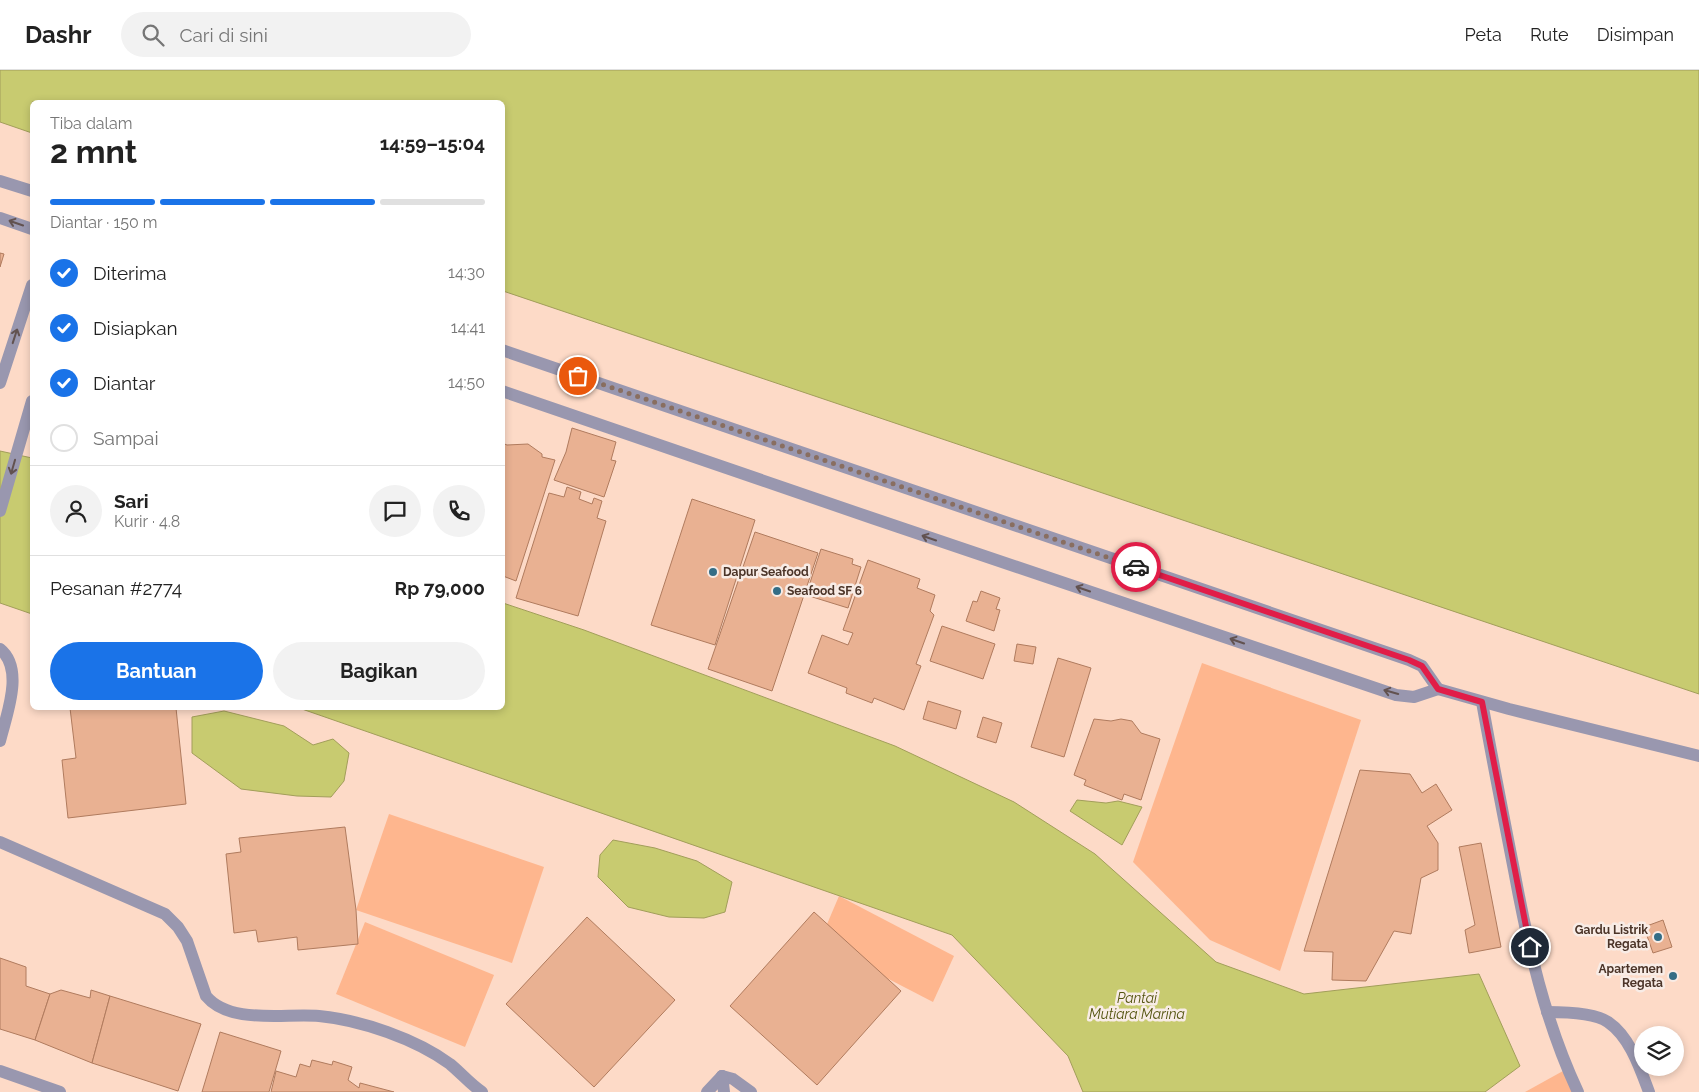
<!DOCTYPE html>
<html lang="id">
<head>
<meta charset="utf-8">
<style>
	:root { --surface:#fff; --page:#f2f2f2; --text:#222; --muted:#767676; --line:#e0e0e0; --accent:#1a73e8 }
	body { margin:0; font-family:Raleway,sans-serif; background:var(--page); color:var(--text); height:100vh; display:flex; flex-direction:column; font-size:19px; white-space:nowrap }
	* { box-sizing:border-box; margin:0 }
	p { font-size:16px; color:var(--muted) }
	.icon { flex:none; width:28px; height:28px; fill:none; stroke:currentColor; stroke-width:2; stroke-linecap:round; stroke-linejoin:round }
	.map { position:relative; flex:1; overflow:hidden }
	.details { position:absolute; left:30px; top:30px; width:475px; height:610px; display:flex; flex-direction:column; background:var(--surface); border-radius:8px; box-shadow:0 2px 8px #0003 }
	.details>* { flex:none }
	.buttons { position:absolute; left:1634px; top:956px; display:grid; gap:10px }
	.buttons a { display:grid; place-items:center; width:50px; height:50px; border-radius:50%; background:var(--surface); box-shadow:0 2px 8px #0003; font-size:25px }
	.pin { position:absolute; display:grid; place-items:center; width:42px; height:42px; color:#fff; margin:-21px; border:2px solid #fff; border-radius:50%; box-shadow:0 1px 5px #0007 }
	.courier { position:absolute; display:grid; place-items:center; width:50px; height:50px; margin:-25px; border:4px solid #e11d48; border-radius:50%; background:#fff; color:#222; box-shadow:0 1px 6px #0007 }
	.head em { font-style:normal; font-weight:700 }
	.head div { display:flex; flex-direction:column-reverse }
	.head { display:flex; align-items:center; justify-content:space-between; height:85px; padding:0 20px }
	h1 { font-size:32px; font-weight:700; line-height:38px }
	.bar { display:grid; grid-template-columns:repeat(4,1fr); gap:8px 5px; align-content:center; height:60px; padding:0 20px }
	.bar i { height:6px; border-radius:4px; background:var(--line) }
	.bar .selected { background:var(--accent) }
	.bar p { grid-column:span 4 }
	.line { display:flex; align-items:center; gap:12px; padding:0 20px; border-top:1px solid var(--line) }
	.line div { flex:1 }
	.round { display:grid; place-items:center; flex:none; width:52px; height:52px; border-radius:26px; background:var(--page) }
	ol { padding:0 20px; list-style:none }
	li { display:flex; align-items:center; gap:15px; height:55px }
	li p { margin-inline-start:auto }
	li .icon { padding:5px; border-radius:50%; background:var(--accent); color:#fff; stroke-width:4 }
	li:last-child { color:var(--muted) }
	li i { width:28px; height:28px; border:2px solid var(--line); border-radius:50% }
	.primary-button { display:flex; gap:10px; margin-top:auto; padding:10px 20px }
	.primary-button a { flex:1; height:58px; border-radius:30px; background:var(--accent); color:#fff; font-size:20px; font-weight:700; line-height:58px; text-align:center }
	.primary-button a+a { background:var(--page); color:var(--text) }
	header { display:flex; align-items:center; gap:30px; box-sizing:border-box; height:70px; padding:0 25px; background:var(--surface); border-bottom:1px solid var(--line) }
	header strong { font-size:24px }
	nav { display:flex; gap:28px; margin-inline-start:auto; font-size:18px }
	.search { width:350px; height:45px; background:var(--page); display:flex; align-items:center; gap:12px; box-sizing:border-box; padding:0 18px; border-radius:28px; color:var(--muted); font-size:19px }
	.map>svg:first-child { display:block }
</style>
</head>
<body>
<header>
<strong>Dashr</strong>
<div class="search"><svg class="icon" aria-label="search" viewBox="0 0 24 24"><circle cx="10" cy="10" r="6"/><path d="M15 15l6 6"/></svg>Cari di sini</div>
<nav><a>Peta</a><a>Rute</a><a>Disimpan</a></nav>
</header>
<div class="map">
<svg width="1699" height="1022" viewBox="0 0 1699 1022">
	<rect width="100%" height="100%" fill="#fddac7"/>
	<!-- green -->
	<g fill="#feb68e">
		<path d="M1202,593L1361,650L1280,901L1210,870L1133,792Z"/>
		<path d="M389,744L544,797L512,893L356,840Z"/>
		<path d="M839,826L954,886L933,932L819,873Z"/>
		<path d="M365,852L494,905L465,977L336,924Z"/>
		<path d="M1563,1001L1574,1022H1525Z"/>
	</g>
	<!-- water -->
	<g fill="#c8cb70" stroke="#a29e5a">
		<path d="M0,0H1699V624L503,221L502,32H32V63L0,52Z"/>
		<path d="M0,381L32,388V544L0,533Z"/>
		<path d="M503,533L584,560L895,676L1014,732L1095,784L1216,892L1304,924L1479,904L1520,996L1485,1022H1083L1068,986L952,865L299,638H502Z"/>
		<path d="M224,641L284,656L313,675L333,669L349,683L344,711L331,727L297,726L241,719L192,683V647Z"/>
		<path d="M1077,730L1106,733L1118,731L1142,737L1122,775L1070,741Z"/>
		<path d="M613,770L655,778L697,791L732,812L725,842L704,848L669,847L628,837L598,807L600,785Z"/>
	</g>
	<!-- building -->
	<g fill="#e9b192" stroke="#b07b5e">
		<path d="M0,183L4,184L0,197Z"/>
		<path d="M572,358L616,372L611,390L616,391L604,427L554,410L566,382Z"/>
		<path d="M502,373L507,375L528,374L542,384V387L555,390L516,511L503,506L504,519H502Z"/>
		<path d="M567,417L581,422L579,429L592,434L594,428L602,431L597,448L606,451L578,546L516,528L549,423L564,427Z"/>
		<path d="M692,429L755,450L715,575L651,555Z"/>
		<path d="M755,462L818,483L772,621L708,599Z"/>
		<path d="M821,479L853,489L852,494L861,497L848,538L806,525Z"/>
		<path d="M868,490L920,509L917,518L935,525L930,541L934,545L916,594L921,596L904,640L874,628L872,633L846,623L847,618L808,603L822,565L848,575L853,563L843,560Z"/>
		<path d="M981,521L1000,528L996,539L1000,540L994,561L966,551L973,531L977,532Z"/>
		<path d="M942,556L995,574L983,609L930,591Z"/>
		<path d="M1017,574L1036,577L1033,594L1014,591Z"/>
		<path d="M1058,588L1091,598L1064,687L1031,677Z"/>
		<path d="M928,631L961,641L956,659L923,649Z"/>
		<path d="M70,638H176L186,734L68,748L62,690L76,688Z"/>
		<path d="M983,647L1002,653L996,673L977,667Z"/>
		<path d="M1094,649L1111,651L1121,649L1132,651L1141,663L1160,669L1141,730L1124,724L1122,730L1084,715L1086,710L1074,705Z"/>
		<path d="M1360,700L1410,704L1422,723L1436,714L1452,740L1427,756L1438,773V800L1421,808L1411,864L1394,861L1366,911L1332,910L1333,882L1304,881Z"/>
		<path d="M345,757L356,840L358,874L298,880L297,867L258,872L256,860L234,863L226,784L241,782L239,768Z"/>
		<path d="M1481,773L1501,877L1469,883L1465,860L1475,855L1459,777Z"/>
		<path d="M814,842L901,921L817,1015L730,936Z"/>
		<path d="M587,847L675,930L594,1017L506,934Z"/>
		<path d="M1663,850L1672,877L1653,883L1644,857Z"/>
		<path d="M0,888L26,897V916L50,924L35,970L0,959Z"/>
		<path d="M61,920L90,928L91,920L110,926L92,993L35,970L50,924Z"/>
		<path d="M110,926L201,954L178,1021L92,993Z"/>
		<path d="M220,962L281,981L269,1022H202Z"/>
		<path d="M312,990L332,995L333,991L352,997L348,1010L359,1018L360,1013L394,1022H271L276,1001L296,1007L300,994L310,997Z"/>
	</g>
	<g fill="none" stroke-linecap="round" stroke-linejoin="round">
		<!-- lane -->
		<g stroke="#9997af" stroke-width="12">
			<path d="M0,579C25,599 6,646 0,671"/>
			<path d="M1438,619L1509,639L1699,686"/>
			<path d="M1482,632C1492,688 1503,744 1514,800C1528,876 1545,952 1578,1022"/>
			<path d="M0,772L165,844L178,857L187,871L206,926C230,955 285,943 319,946C361,950 416,969 450,994C461,1003 470,1014 482,1022"/>
			<path d="M1547,942C1563,942 1595,943 1608,952C1630,967 1640,998 1649,1022"/>
			<path d="M722,1006L733,1009L751,1022"/>
			<path d="M722,1006L724,1022"/>
			<path d="M707,1022L722,1006"/>
		</g>
		<!-- street -->
		<g stroke="#9997af" stroke-width="12">
			<path d="M0,111L32,121"/>
			<path d="M0,148L32,159"/>
			<path d="M502,280L1409,590L1422,596L1438,619L1414,627L1396,625L872,448L502,321"/>
			<path d="M0,313L32,215"/>
			<path d="M0,441L32,331"/>
			<path d="M0,1001L60,1022"/>
		</g>
	</g>
	<!-- one-way arrows -->
	<defs><path id="oneway-shaft" d="M-6 0H5M1.5-3L5.5 0L1.5 3" fill="none" stroke-width="1.6" stroke-linecap="round" stroke-linejoin="round" transform="scale(1.25)"/></defs>
	<g stroke="#625250">
		<use href="#oneway-shaft" transform="translate(16 153) rotate(-161)"/>
		<use href="#oneway-shaft" transform="translate(15 266) rotate(-72)"/>
		<use href="#oneway-shaft" transform="translate(13 397) rotate(106)"/>
		<use href="#oneway-shaft" transform="translate(929 468) rotate(-161)"/>
		<use href="#oneway-shaft" transform="translate(1083 519) rotate(-161)"/>
		<use href="#oneway-shaft" transform="translate(1237 571) rotate(-161)"/>
		<use href="#oneway-shaft" transform="translate(1391 622) rotate(-164)"/>
	</g>
	<g fill="none" stroke-linecap="round" stroke-linejoin="round">
		<!-- done -->
		<path stroke="#896e60" stroke-width="5" stroke-dasharray="0 9" d="M578,306L1136,497"/>
		<!-- route -->
		<path stroke="#e11d48" stroke-width="6" d="M1136,497L1409,590L1422,596L1438,619L1482,632L1530,877"/>
	</g>
	<!-- markers -->
	<g fill="#346d86" stroke="#f8ece6" stroke-width="2">
		<circle cx="713" cy="502" r="5"/>
		<circle cx="777" cy="521" r="5"/>
		<circle cx="1658" cy="867" r="5"/>
		<circle cx="1673" cy="906" r="5"/>
	</g>
	<g text-anchor="middle" stroke-width="5" stroke-linejoin="round" paint-order="stroke">
		<!-- poi labels -->
		<g font-size="12" font-weight="bold" fill="#4b3428" stroke="#f8ece6" text-anchor="start">
			<text x="723" y="506">Dapur Seafood</text>
			<text x="787" y="525">Seafood SF 6</text>
			<text x="1648" y="864" text-anchor="end">Gardu Listrik<tspan x="1648" dy="14">Regata</tspan></text>
			<text x="1663" y="903" text-anchor="end">Apartemen<tspan x="1663" dy="14">Regata</tspan></text>
		</g>
		<!-- water labels -->
		<g font-size="14" font-style="italic" fill="#53530e" stroke="#f8ece6">
			<text x="1137" y="933">Pantai<tspan x="1137" dy="16">Mutiara Marina</tspan></text>
		</g>
	</g>
</svg>
<div class="buttons">
<a><svg class="icon" aria-label="layers" viewBox="0 0 24 24"><path d="M12 4l9 5-9 5-9-5zM3 14l9 5 9-5"/></svg></a>
</div>
<div class="pin" style="left:578px;top:306px;background:#ea580c"><svg class="icon" aria-label="bag" viewBox="0 0 24 24"><path d="M5 8h14l-1 12H6zM9 8a3 3 0 0 1 6 0"/></svg></div>
<div class="pin" style="left:1530px;top:877px;background:#1f2937"><svg class="icon" aria-label="home" viewBox="0 0 24 24"><path d="M3 11l9-7 9 7M6 9v11h12V9"/></svg></div>
<div class="courier" style="left:1136px;top:497px"><svg class="icon" aria-label="car" viewBox="0 0 24 24"><path d="M5 17H2v-5l4-1 3-4h7l3 4 3 1v5h-3M9 17h6M6 11h13"/><circle cx="7" cy="17" r="2"/><circle cx="17" cy="17" r="2"/></svg></div>
<section class="details">
<div class="head"><div><h1>2 mnt</h1><p>Tiba dalam</p></div><em>14:59–15:04</em></div>
<div class="bar"><i class="selected"></i><i class="selected"></i><i class="selected"></i><i></i><p>Diantar · 150 m</p></div>
<ol>
<li><svg class="icon" aria-label="check" viewBox="0 0 24 24"><path d="M5 12l5 5 9-10"/></svg>Diterima<p>14:30</p></li>
<li><svg class="icon" aria-label="check" viewBox="0 0 24 24"><path d="M5 12l5 5 9-10"/></svg>Disiapkan<p>14:41</p></li>
<li><svg class="icon" aria-label="check" viewBox="0 0 24 24"><path d="M5 12l5 5 9-10"/></svg>Diantar<p>14:50</p></li>
<li><i></i>Sampai</li>
</ol>
<div class="line" style="height:90px"><a class="round"><svg class="icon" aria-label="person" viewBox="0 0 24 24"><circle cx="12" cy="8" r="4"/><path d="M4 21q1-7 8-7t8 7"/></svg></a><div><b>Sari</b><p>Kurir · 4.8</p></div><a class="round"><svg class="icon" aria-label="chat" viewBox="0 0 24 24"><path d="M4 5h16v11H9l-5 4z"/></svg></a><a class="round"><svg class="icon" aria-label="phone" viewBox="0 0 24 24"><path d="M5 4h4l2 5-3 2q2 4 5 5l2-3 5 2v4C11 20 4 13 5 4z"/></svg></a></div>
<div class="line" style="height:65px"><div>Pesanan #2774</div><b>Rp 79,000</b></div>
<div class="primary-button"><a>Bantuan</a><a>Bagikan</a></div>
</section>
</div>
</body>
</html>
